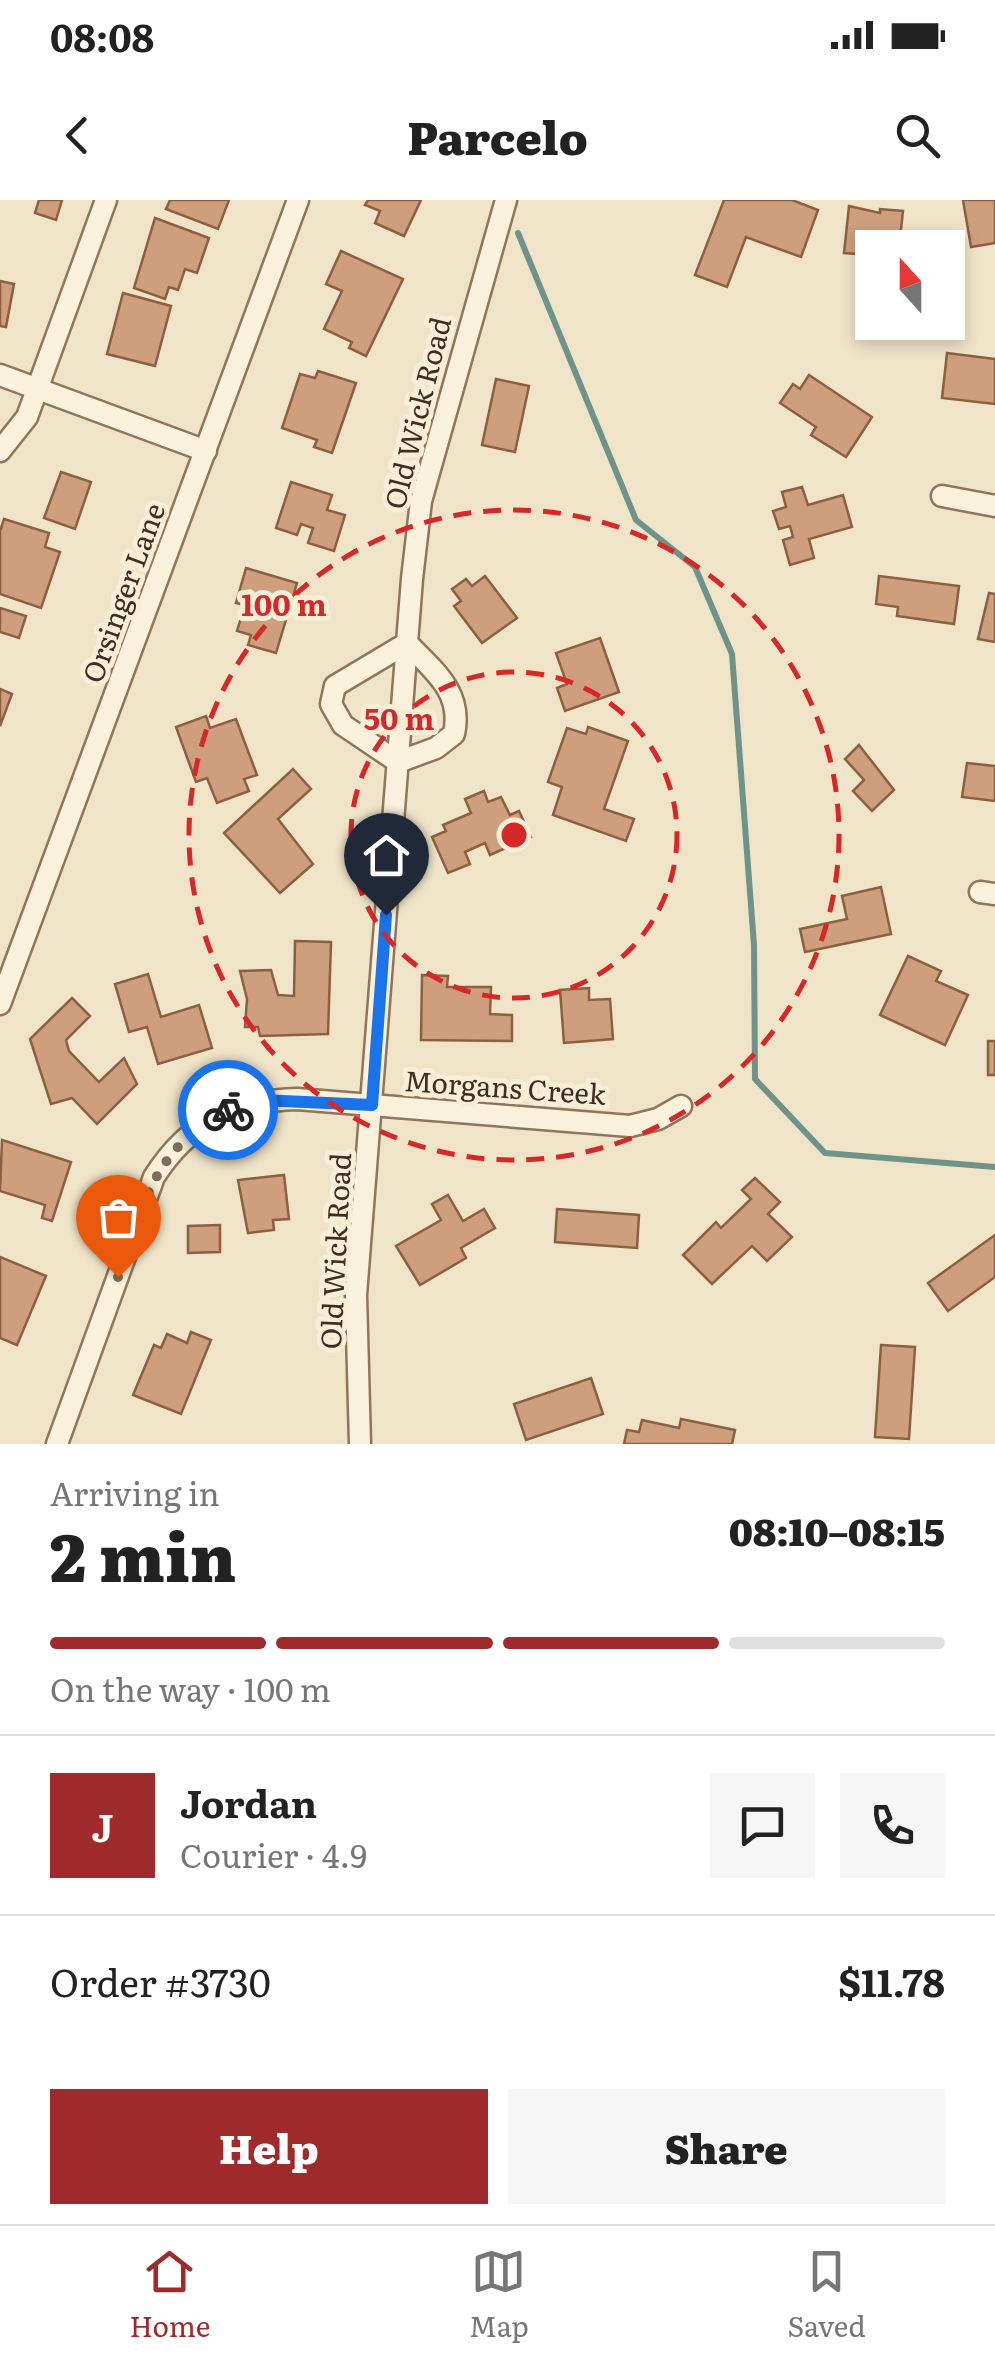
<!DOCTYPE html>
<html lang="en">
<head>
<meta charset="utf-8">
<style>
	:root { --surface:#fff; --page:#f6f6f6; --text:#222; --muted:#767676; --line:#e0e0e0; --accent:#9e2a2b }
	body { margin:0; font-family:Literata,serif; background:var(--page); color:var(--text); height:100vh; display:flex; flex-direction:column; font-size:38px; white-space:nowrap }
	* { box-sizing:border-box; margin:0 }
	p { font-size:32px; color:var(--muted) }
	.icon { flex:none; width:55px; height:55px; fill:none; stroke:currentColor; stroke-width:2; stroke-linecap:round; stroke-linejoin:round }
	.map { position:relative; height:1244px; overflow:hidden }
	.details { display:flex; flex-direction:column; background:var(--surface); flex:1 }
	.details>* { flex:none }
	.needle { width:65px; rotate:339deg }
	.tools { position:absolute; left:855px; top:30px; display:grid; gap:20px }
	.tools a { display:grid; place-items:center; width:110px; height:110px; border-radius:0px; background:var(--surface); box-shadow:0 5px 15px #0003; font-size:50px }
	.pin { position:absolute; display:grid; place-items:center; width:85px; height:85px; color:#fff; margin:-102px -42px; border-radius:50% 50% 50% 0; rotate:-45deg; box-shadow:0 0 10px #0007 }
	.pin .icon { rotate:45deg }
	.courier { position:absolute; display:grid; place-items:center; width:100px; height:100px; margin:-50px; border:8px solid #1a73e8; border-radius:50%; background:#fff; color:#222; box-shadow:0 2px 12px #0007 }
	.overview em { font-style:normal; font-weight:800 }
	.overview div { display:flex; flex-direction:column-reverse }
	.overview { display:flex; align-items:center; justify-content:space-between; height:170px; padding:0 50px }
	h1 { font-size:65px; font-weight:800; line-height:75px }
	.bar { display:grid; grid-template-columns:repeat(4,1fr); gap:15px 10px; align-content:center; height:120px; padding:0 50px }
	.bar i { height:12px; border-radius:8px; background:var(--line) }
	.bar .active { background:var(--accent) }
	.bar p { grid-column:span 4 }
	.line { display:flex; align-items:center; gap:25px; padding:0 50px; border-top:2px solid var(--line) }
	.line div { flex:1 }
	.round { display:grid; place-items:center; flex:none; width:105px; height:105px; border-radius:0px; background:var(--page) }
	.button { display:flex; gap:20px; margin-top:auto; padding:20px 50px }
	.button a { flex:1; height:115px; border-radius:0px; background:var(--accent); color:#fff; font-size:40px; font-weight:800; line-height:115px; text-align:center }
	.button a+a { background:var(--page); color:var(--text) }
	.status { display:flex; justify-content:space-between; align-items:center; height:70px; padding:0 50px; background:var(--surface); direction:ltr }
	.status svg { height:28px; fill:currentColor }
	header { display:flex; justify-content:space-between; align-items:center; height:130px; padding:0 50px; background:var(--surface); font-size:45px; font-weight:800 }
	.dock { display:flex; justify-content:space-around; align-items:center; height:140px; border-top:2px solid var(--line); background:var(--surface); font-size:28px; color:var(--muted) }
	.dock a { display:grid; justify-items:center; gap:5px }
	.dock .active { color:var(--accent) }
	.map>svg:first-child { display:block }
</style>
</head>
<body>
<div class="status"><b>08:08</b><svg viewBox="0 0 49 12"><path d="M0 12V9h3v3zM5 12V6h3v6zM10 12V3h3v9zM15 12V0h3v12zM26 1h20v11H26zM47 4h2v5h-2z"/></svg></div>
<header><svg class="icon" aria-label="back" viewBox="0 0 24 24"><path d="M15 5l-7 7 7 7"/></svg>Parcelo<svg class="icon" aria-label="search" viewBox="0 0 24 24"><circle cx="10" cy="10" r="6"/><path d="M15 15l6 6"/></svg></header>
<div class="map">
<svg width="995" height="1244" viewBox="0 0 995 1244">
	<rect width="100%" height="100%" fill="#f0e4c8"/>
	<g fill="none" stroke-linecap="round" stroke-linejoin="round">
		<!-- stream -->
		<path stroke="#6f938a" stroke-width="6" d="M518,33L636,320L695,367L732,454L754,745L755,879L825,953L995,967"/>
	</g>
	<!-- building -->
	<g fill="#cf9f7d" stroke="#8d5f41" stroke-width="2.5">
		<path d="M39,0H62L56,20L35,13Z"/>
		<path d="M170,0H229L218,29L166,9Z"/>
		<path d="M368,0H421L404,36L375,23L380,11L365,5Z"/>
		<path d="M724,0H792L818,10L801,57L746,37L727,87L695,75Z"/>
		<path d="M963,0H995V43L971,47Z"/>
		<path d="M849,6L880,13V9L903,11L899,48H872V55L844,53Z"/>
		<path d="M155,18L209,38L197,73L185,69L178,90L169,87L165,99L134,88Z"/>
		<path d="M341,51L403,79L366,156L349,148L352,142L324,129L342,91L326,84Z"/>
		<path d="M0,81L14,84L6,127L0,126Z"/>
		<path d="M123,93L171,106L155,166L107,154Z"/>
		<path d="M947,153L995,159V204L942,198Z"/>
		<path d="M318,171L356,183L332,253L314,247L317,240L282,228L300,174L315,178Z"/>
		<path d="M809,175L872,217L846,257L811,235L816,227L780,203L793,184L800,189Z"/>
		<path d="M496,179L529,186L515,252L482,245Z"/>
		<path d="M61,272L91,282L75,329L44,318Z"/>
		<path d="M291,282L332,295L327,310L345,315L334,351L308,343L313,328L301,324L297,335L276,328Z"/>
		<path d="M802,287L808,305L843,295L852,327L809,339L814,358L790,365L783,340L793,337L790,326L779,329L773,311L786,307L782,292Z"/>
		<path d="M4,319L49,333L45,347L60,352L41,408L0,394V331Z"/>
		<path d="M246,368L297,383L276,453L248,445L251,435L237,431L245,405L236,403Z"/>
		<path d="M485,376L517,418L482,443L454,406L461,401L452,389L466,379L472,386Z"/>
		<path d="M879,376L959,386L954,424L897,416L898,407L876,404Z"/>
		<path d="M989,393L995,394V442L978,439Z"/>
		<path d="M0,408L26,416L19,438L0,432Z"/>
		<path d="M600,438L619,492L565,511L557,488L567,484L556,453Z"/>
		<path d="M0,489L12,494L0,526Z"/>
		<path d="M206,516L210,528L236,519L257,575L244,579L249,591L217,603L207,578L196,582L176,527Z"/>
		<path d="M588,527L628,541L604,609L634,619L626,641L553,615L562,587L548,582L567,528L586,534Z"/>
		<path d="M859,545L894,590L872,611L853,591L864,580L845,559Z"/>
		<path d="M967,563L995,566V601L962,597Z"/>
		<path d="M293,569L311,589L278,619L313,664L280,693L224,633Z"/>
		<path d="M484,591L488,602L501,597L510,615L519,611L531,637L490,655L485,643L465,652L470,664L448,673L432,637L446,631L443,625L471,613L465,599Z"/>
		<path d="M881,687L891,734L805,752L800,729L847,719L842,696Z"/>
		<path d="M295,741L331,742L328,834L260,836L258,827H245L247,799L240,771L271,770L278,795L294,796Z"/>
		<path d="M908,756L941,771L936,781L968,795L945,845L880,815Z"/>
		<path d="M148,774L161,817L199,805L212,848L158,864L147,827L129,832L115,784Z"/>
		<path d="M422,775L448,776L447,787H491L490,814L512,815V841L421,840Z"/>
		<path d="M589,788V800L610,799L613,839L564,843L560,790Z"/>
		<path d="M72,798L90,816L66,840L69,851L99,882L124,858L137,884L97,924L72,898L51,904L30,839Z"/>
		<rect x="988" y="841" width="7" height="34"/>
		<path d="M2,940L71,962L52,1021L42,1018L45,1005L0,991Z"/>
		<path d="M284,975L289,1019L273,1020L274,1030L248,1033L238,980Z"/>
		<path d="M755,978L780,1002L768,1014L792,1037L767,1061L752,1046L712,1084L683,1055L716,1022L721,1028L751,999L742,990Z"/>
		<path d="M448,995L463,1021L484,1009L495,1028L461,1048L466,1058L420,1085L396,1046L441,1020L432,1004Z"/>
		<path d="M557,1009L639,1015L637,1048L555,1042Z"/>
		<path d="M220,1025V1052L188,1053V1026Z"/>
		<path d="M995,1035V1077L948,1111L928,1083Z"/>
		<path d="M0,1057L46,1076L17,1145L0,1138Z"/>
		<path d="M191,1132L211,1140L181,1214L133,1195L154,1145L161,1148L167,1134L187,1143Z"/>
		<path d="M881,1145L915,1147L909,1239L875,1237Z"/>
		<path d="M591,1178L603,1214L526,1240L514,1204Z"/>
		<path d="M681,1219L735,1230L732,1244H624L627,1230L639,1232L642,1220L679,1228Z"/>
	</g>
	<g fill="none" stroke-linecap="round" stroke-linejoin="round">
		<!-- minor casing -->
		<g stroke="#8d765c" stroke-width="25">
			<g id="minor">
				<path d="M0,175L206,251"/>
				<path d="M0,251L27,217L106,0"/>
				<path d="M942,296L995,306"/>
				<path d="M407,443C434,471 463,492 454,534L436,548L398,562L343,525L331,504L335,486Z"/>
				<path d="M980,692L995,694"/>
				<path d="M0,804L298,0"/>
				<path d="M57,1244L154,977C189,922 234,901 297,899L630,926L658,919L681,906"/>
				<path d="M360,1244L356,1095L412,379L421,301L506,0"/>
			</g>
		</g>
		<!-- minor -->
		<use href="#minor" stroke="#faf1dc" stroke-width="20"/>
	</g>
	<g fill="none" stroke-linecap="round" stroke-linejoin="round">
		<!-- done -->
		<path stroke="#7c6e5b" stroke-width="10" stroke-dasharray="0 18" d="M118,1077C144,1004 153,948 228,910"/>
		<!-- route -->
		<path stroke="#1a73e8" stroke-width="12" d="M228,910L260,900L372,905L386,715"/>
	</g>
	<!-- distance rings -->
	<g fill="none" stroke="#d62828" stroke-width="5" stroke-dasharray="18 12">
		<circle cx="514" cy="635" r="163"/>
		<circle cx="514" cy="635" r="325"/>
	</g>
	<g text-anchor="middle" stroke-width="10" stroke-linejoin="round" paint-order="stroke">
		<!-- street labels -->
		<g font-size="28" fill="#3d2e20" stroke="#f7eed8">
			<text transform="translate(418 213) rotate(-76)" y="10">Old Wick Road</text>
			<text transform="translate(124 393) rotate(-70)" y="10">Orsinger Lane</text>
			<text transform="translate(505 888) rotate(4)" y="10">Morgans Creek</text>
			<text transform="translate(336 1051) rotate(-87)" y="10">Old Wick Road</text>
		</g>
	</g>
	<circle cx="514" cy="635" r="15" fill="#d62828" stroke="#f7eed8" stroke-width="5"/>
	<g font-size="30" text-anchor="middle" font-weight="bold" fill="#d62828" stroke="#f7eed8" stroke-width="10" stroke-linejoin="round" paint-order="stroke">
		<text x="284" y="416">100 m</text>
		<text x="399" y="530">50 m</text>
	</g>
</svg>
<div class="tools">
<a><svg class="needle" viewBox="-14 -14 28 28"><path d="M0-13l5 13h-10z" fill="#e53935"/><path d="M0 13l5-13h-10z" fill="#767676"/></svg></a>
</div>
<div class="pin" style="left:118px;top:1077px;background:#ea580c"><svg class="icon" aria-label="bag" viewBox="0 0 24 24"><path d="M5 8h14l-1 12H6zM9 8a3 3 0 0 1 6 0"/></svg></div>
<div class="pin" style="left:386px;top:715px;background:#1f2937"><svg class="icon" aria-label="home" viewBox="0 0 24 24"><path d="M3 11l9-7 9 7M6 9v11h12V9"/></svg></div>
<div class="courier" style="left:228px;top:910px"><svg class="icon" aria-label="bike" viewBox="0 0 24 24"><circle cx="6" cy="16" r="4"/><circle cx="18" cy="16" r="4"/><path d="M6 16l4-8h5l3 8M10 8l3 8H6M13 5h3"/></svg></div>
</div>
<section class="details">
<div class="overview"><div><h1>2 min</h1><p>Arriving in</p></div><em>08:10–08:15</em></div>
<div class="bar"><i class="active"></i><i class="active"></i><i class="active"></i><i></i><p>On the way · 100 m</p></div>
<div class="line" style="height:180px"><b class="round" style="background:var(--accent);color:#fff">J</b><div><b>Jordan</b><p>Courier · 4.9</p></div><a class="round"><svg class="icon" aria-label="chat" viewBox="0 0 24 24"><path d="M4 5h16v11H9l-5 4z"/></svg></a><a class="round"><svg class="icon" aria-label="phone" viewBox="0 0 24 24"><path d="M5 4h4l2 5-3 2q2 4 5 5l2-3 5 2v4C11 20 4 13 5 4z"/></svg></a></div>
<div class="line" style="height:130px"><div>Order #3730</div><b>$11.78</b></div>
<div class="button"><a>Help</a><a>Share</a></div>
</section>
<nav class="dock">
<a class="active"><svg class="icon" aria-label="home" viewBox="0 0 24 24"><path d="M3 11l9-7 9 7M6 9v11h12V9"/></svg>Home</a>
<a><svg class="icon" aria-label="map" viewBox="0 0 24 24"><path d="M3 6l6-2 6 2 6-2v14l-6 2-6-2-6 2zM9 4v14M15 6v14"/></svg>Map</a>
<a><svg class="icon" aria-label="saved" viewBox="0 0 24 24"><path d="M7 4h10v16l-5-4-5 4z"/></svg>Saved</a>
</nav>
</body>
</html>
